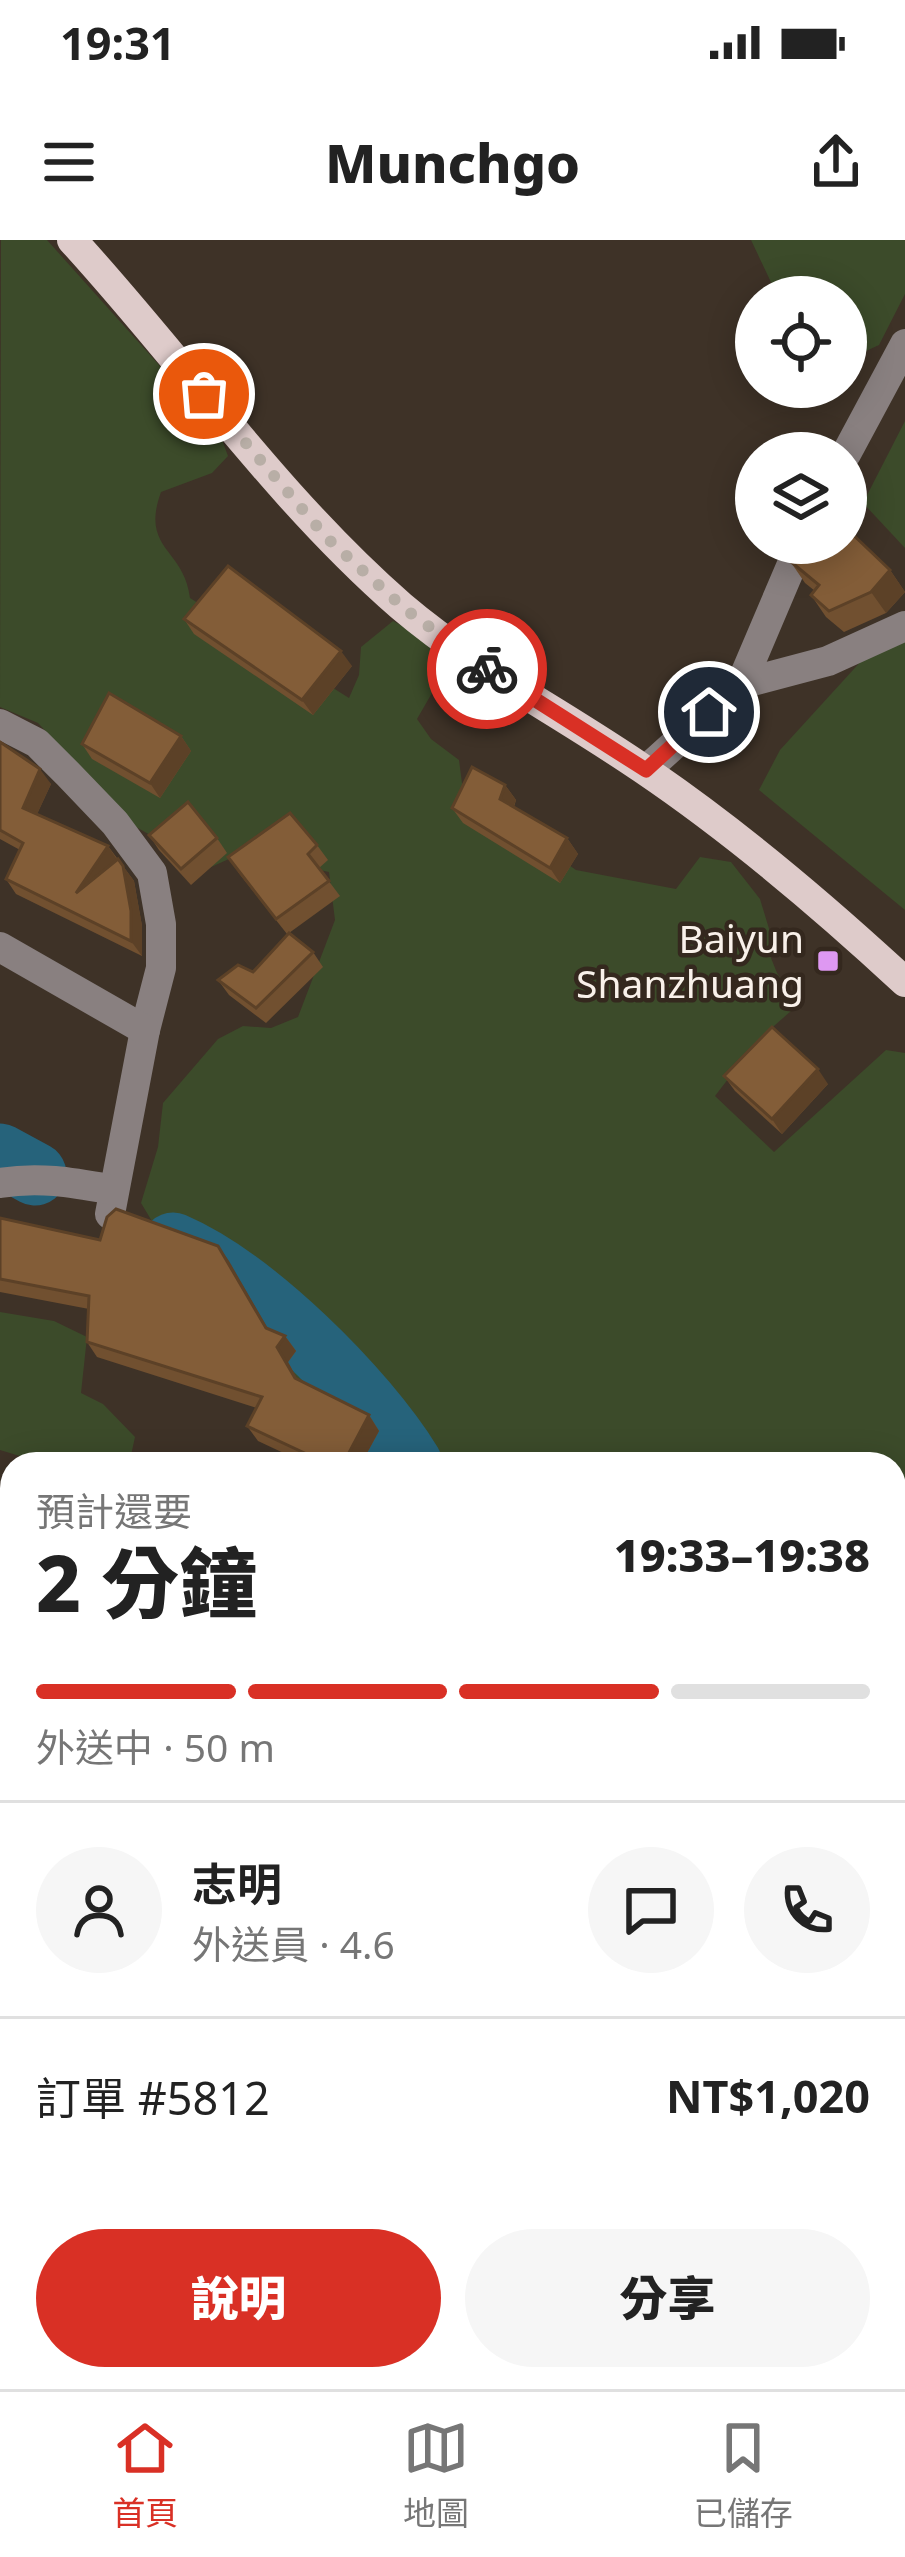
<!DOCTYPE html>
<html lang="zh-TW">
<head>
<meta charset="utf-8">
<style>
	:root { --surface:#fff; --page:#f6f6f6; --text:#222; --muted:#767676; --line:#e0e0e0; --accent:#d93025 }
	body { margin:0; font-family:"Noto Sans","Noto Sans TC",sans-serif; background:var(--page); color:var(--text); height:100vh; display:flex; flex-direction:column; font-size:45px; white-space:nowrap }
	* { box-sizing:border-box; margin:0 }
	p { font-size:39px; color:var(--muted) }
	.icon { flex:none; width:66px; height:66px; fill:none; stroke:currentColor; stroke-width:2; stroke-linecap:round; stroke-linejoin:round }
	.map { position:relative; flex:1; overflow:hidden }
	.details { position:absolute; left:0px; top:1212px; width:906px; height:939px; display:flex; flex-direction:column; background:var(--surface); border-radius:36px 36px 0 0; box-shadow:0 6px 30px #0003 }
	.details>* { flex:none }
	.tools { position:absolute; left:735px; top:36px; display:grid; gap:24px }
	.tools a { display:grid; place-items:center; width:132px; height:132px; border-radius:50%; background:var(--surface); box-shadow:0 6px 30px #0003; font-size:60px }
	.pin { position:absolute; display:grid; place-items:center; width:102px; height:102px; color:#fff; margin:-51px; border:6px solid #fff; border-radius:50%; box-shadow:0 3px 12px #0007 }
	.courier { position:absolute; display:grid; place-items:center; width:120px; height:120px; margin:-60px; border:9px solid #d93025; border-radius:50%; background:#fff; color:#222; box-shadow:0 3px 15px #0007 }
	.summary em { font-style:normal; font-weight:800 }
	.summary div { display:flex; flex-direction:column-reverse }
	.summary { display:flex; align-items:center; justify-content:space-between; height:204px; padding:0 36px }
	h1 { font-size:78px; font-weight:800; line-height:90px }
	.bar { display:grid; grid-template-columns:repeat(4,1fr); gap:18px 12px; align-content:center; height:144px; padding:0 36px }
	.bar i { height:15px; border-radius:9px; background:var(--line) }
	.bar .on { background:var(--accent) }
	.bar p { grid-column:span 4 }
	.line { display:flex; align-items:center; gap:30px; padding:0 36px; border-top:3px solid var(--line) }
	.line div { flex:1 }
	.round { display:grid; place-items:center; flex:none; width:126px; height:126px; border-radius:63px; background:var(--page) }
	.button { display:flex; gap:24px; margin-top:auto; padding:24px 36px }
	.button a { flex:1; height:138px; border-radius:72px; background:var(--accent); color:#fff; font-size:48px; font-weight:800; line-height:138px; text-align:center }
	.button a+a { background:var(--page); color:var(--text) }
	.status { display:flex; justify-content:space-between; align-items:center; height:84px; padding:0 60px; background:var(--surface); direction:ltr }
	.status svg { height:33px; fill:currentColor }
	header { display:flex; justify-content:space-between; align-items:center; height:156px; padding:0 36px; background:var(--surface); font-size:54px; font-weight:800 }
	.tab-bar { display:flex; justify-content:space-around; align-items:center; height:168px; border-top:3px solid var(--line); background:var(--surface); font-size:33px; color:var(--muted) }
	.tab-bar a { display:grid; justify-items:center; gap:6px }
	.tab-bar .on { color:var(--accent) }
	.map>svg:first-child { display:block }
</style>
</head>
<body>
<div class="status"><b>19:31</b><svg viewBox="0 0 49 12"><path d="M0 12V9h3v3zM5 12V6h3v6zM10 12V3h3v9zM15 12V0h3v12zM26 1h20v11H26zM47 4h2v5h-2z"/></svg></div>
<header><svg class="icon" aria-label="menu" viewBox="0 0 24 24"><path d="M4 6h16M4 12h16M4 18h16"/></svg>Munchgo<svg class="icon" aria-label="share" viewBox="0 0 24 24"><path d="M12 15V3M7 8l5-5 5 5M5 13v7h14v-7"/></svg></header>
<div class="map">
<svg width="905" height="2149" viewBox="0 0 905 2149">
	<rect width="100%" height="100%" fill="#3e3227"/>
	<!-- green -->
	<g fill="#3c4b2a">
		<path d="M1,0H47L219,192L228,216L212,233L161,252C140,310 184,308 190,358L349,458L359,435L361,407L393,381L419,395L447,427L417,479L431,499L459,520L463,551L576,630L676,649L700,617L731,622L760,659L770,692L769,713L777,733L799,764L758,800L715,856L774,912L886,810L905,813V1604L901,1639L905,1641V2149H15L21,2139H894V1224H359L173,1016L141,963L158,907L163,863L218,799L243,786L271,788L298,777L335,680L329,632L242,613L209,628L136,587L38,483L0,467Z"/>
		<path d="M751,0H905V54L879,105L853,117L846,115V57H778Z"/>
		<path d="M905,181V308L863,263Z"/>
		<path d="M905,373V670L759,550L780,510Z"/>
		<path d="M0,1072L54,1081L87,1097L81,1153L103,1164L135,1197L130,1220L124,1224H46L0,1210Z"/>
		<path d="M0,1301L12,1303V1735L0,1745Z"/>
	</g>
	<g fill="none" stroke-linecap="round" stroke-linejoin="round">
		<!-- river -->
		<g stroke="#26637b" stroke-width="63">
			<path d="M0,915L35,934"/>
			<path d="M173,1004C254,1039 364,1148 411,1224"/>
			<path d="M894,1392L905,1395"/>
		</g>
		<!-- minor -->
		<g stroke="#898080" stroke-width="30">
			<path d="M846,214L905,104"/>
			<path d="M741,444L828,421L905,386"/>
			<path d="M0,484L37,503L68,534L115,583L152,633L161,684V728L145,790L110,974"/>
			<path d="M646,530L741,444L801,303"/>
			<path d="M0,707L145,790"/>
			<path d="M0,943C40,936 75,943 114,950"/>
			<path d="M0,1633L12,1642"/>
			<path d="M0,1922L12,1905"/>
		</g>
		<!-- major -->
		<path stroke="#decbca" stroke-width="30" d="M72,0C183,121 277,258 401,366C475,429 563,474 643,529C736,592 823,666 905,742"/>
	</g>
	<!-- wall -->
	<g fill="#715030">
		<path d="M790,321L890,330L905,352L886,373L844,392L826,377L811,355L815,351L805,343Z"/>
		<path d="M184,379L352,426L313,475L194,394Z"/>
		<path d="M181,496L191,511L160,558L92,519L82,504Z"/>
		<path d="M0,502L51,544L37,574L108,606L134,641L142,686V716L16,654L6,639L20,610L0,599Z"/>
		<path d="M505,545L516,560L514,567L567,598L578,614L560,643L463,583L452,568Z"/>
		<path d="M149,595L217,598L227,613L191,645L159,610Z"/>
		<path d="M317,605L328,620L319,628L340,656L289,693L313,712L323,727L266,783L229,755L218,740L253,732L287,694L238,632Z"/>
		<path d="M724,836L828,844L782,894L735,851Z"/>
		<path d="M0,978L100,1000L218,1006L268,1089L285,1096L296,1111L288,1122L297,1139L369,1175L379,1191L361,1224H307L258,1201L247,1186L257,1168L97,1117L87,1102L89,1069L0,1052Z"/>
		<path d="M12,1406V1507L0,1510V1410Z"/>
		<path d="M0,2074L12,2091V2093L0,2105Z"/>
	</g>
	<!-- shaded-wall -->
	<g fill="#5c4127">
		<path d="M890,330L905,352L886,373L871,352Z"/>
		<path d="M341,411L352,426L313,475L302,460Z"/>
		<path d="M181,496L191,511L160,558L150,543Z"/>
		<path d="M40,529L51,544L33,583L23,568Z"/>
		<path d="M505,545L516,560L511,574L500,559Z"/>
		<path d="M567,598L578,614L560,643L550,628Z"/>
		<path d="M108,606L118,621L76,653Z"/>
		<path d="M123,626L134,641L142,686V716L131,701Z"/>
		<path d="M818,829L828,844L782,894L772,879Z"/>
		<path d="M218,1006L229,1021L276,1103L266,1088Z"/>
		<path d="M285,1096L296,1111L288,1122L305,1153L277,1107Z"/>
		<path d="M369,1175L379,1191L361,1224H343Z"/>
	</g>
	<!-- building -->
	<g fill="#835d38" stroke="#5c4127" stroke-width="3">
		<path d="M846,288L890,330L871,352L829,371L811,355L819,345L790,321L798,303H846Z"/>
		<path d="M228,326L341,411L302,460L184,379Z"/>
		<path d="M109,453L181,496L150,543L82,504Z"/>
		<path d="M0,502L40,529L23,568L108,606L76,653L118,619L123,626L131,671V701L6,639L23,603L0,590Z"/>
		<path d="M472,527L505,545L500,559L567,598L550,628L452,568Z"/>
		<path d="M188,562L217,598L181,629L149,595Z"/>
		<path d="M290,573L317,605L308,614L329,641L276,679L228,617Z"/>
		<path d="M289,693L313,712L256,768L218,740L238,725L253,732Z"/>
		<path d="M772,787L818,829L772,879L724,836Z"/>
		<path d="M116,969L218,1006L266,1088L285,1096L277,1107L295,1138L369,1175L343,1224H328L247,1186L262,1157L87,1102L89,1056L0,1039V978L100,1000L107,977Z"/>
		<path d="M12,1406V1481L0,1484V1410Z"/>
	</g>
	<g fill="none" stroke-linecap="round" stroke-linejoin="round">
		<!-- done -->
		<path stroke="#b8aea6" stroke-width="12" stroke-dasharray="0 21.6" d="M204,154L327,298L405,369L487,429"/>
		<!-- route -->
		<path stroke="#d93025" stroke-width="15" d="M487,429L646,530L709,472"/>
	</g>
	<!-- markers -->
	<rect fill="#de98f2" stroke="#34281e" stroke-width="4.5" x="816" y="709" width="24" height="24" rx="6"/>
	<g text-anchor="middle" stroke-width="9" stroke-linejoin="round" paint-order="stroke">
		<!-- poi labels -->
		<g font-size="39" fill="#f9f1ea" stroke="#34281e" text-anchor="end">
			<text x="804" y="713">Baiyun<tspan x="804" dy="45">Shanzhuang</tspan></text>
		</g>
	</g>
</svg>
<div class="tools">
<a><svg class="icon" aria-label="locate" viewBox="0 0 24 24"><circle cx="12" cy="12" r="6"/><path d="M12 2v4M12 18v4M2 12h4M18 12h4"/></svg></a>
<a><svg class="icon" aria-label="layers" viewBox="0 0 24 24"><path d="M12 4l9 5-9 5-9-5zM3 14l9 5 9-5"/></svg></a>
</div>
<div class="pin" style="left:204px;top:154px;background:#ea580c"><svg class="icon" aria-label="bag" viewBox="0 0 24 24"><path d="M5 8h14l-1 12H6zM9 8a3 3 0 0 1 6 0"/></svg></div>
<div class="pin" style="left:709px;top:472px;background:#1f2937"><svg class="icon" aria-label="home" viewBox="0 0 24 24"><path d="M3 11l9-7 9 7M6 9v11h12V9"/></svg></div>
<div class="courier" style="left:487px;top:429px"><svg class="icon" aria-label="bike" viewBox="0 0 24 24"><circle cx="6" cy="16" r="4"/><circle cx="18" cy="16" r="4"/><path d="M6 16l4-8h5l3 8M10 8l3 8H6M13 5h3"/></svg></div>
<section class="details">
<div class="summary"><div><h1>2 分鐘</h1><p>預計還要</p></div><em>19:33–19:38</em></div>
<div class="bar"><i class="on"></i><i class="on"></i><i class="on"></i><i></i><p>外送中 · 50 m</p></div>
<div class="line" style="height:216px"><a class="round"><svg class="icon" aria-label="person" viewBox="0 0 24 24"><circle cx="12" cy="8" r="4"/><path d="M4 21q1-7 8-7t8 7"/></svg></a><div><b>志明</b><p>外送員 · 4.6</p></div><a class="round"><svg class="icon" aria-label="chat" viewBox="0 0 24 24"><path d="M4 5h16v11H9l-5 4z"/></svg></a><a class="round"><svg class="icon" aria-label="phone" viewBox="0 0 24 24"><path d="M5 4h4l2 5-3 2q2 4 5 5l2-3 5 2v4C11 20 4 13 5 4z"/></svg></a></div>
<div class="line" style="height:156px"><div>訂單 #5812</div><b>NT$1,020</b></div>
<div class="button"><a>說明</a><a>分享</a></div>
</section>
</div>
<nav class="tab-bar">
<a class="on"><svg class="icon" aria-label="home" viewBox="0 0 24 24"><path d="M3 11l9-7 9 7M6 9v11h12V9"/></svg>首頁</a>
<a><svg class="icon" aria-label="map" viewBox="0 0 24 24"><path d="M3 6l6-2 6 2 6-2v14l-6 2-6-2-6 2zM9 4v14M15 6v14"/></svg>地圖</a>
<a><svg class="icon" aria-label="saved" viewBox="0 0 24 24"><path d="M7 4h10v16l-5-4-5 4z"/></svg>已儲存</a>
</nav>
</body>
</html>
